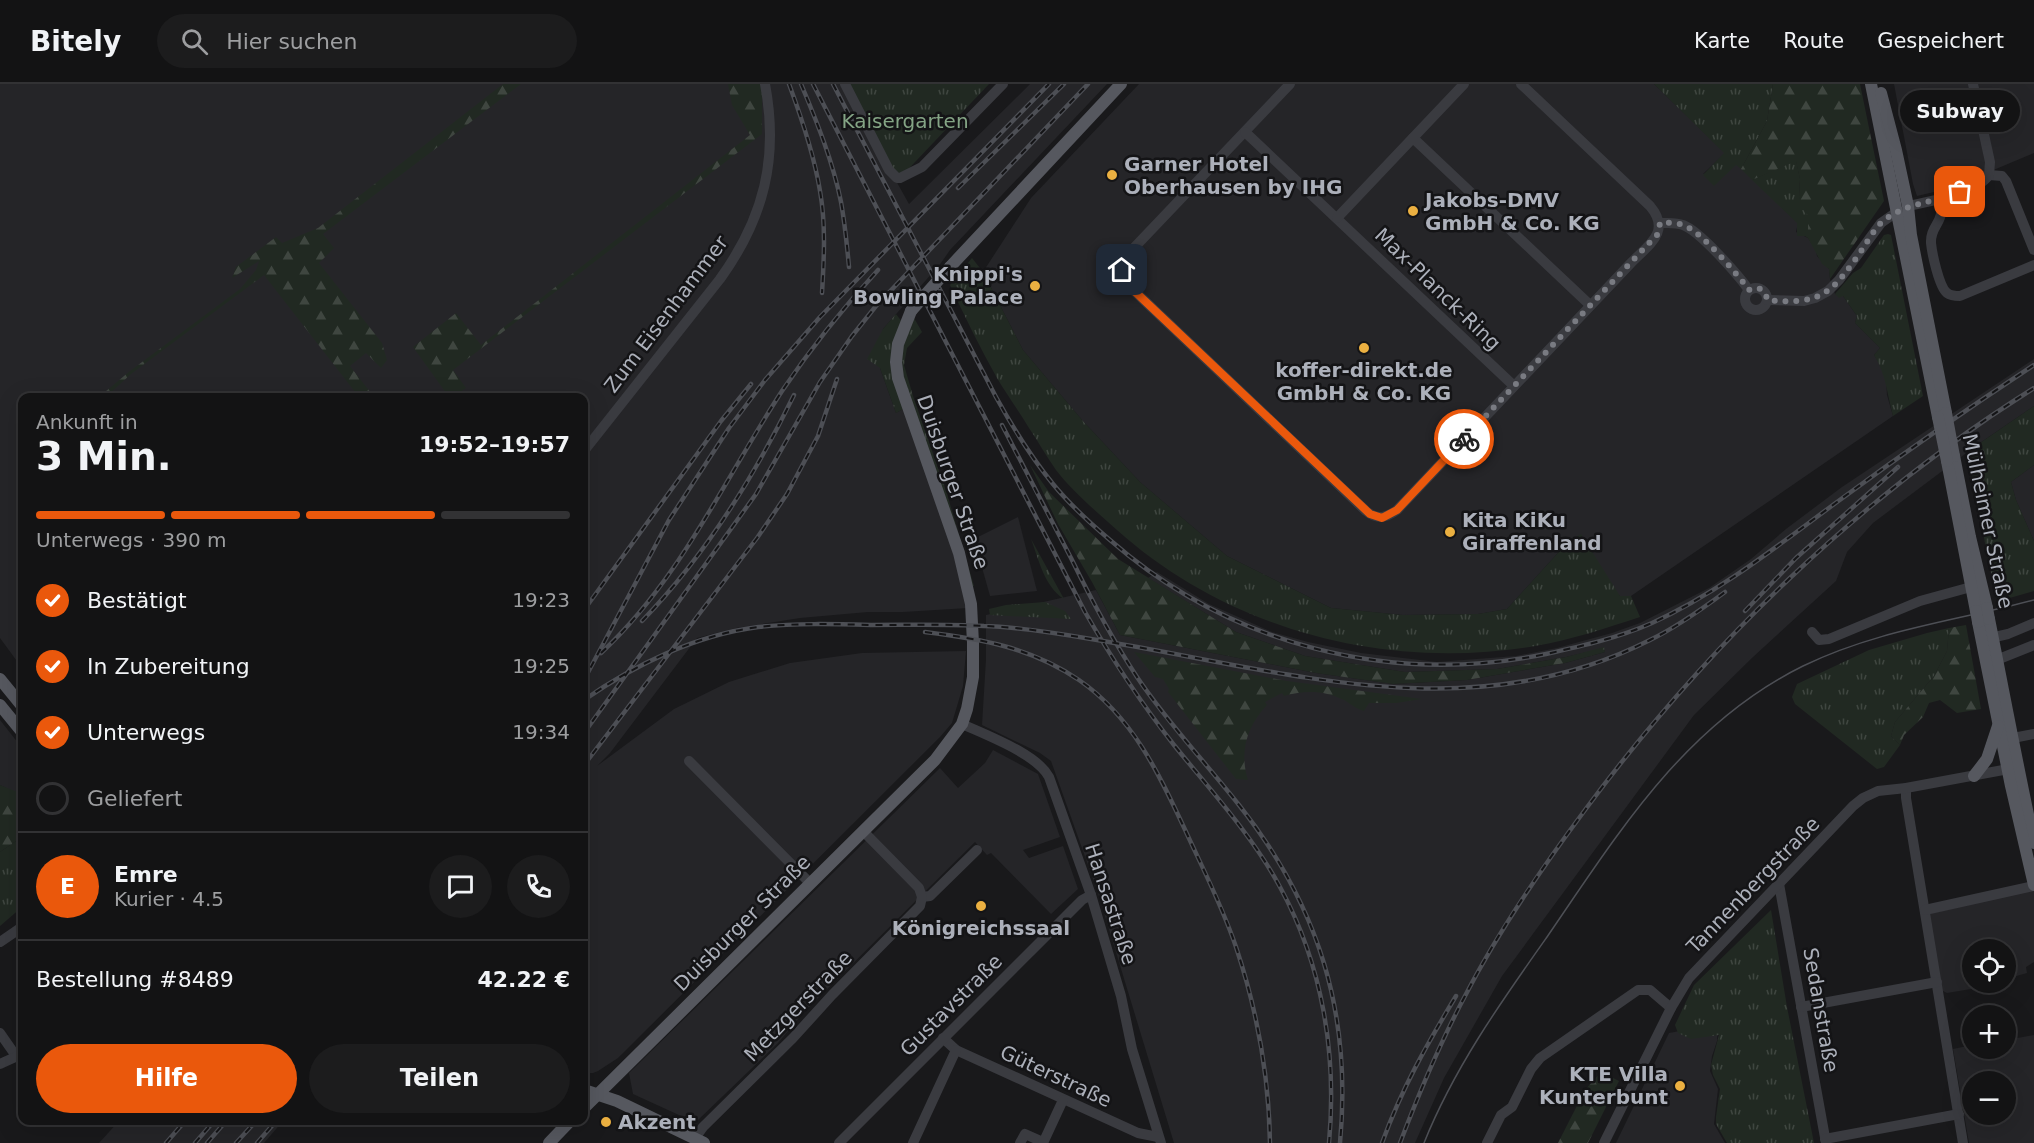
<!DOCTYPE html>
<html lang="de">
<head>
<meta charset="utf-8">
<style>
	:root { --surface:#131314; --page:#1c1c1d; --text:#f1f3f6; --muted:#9d9ea0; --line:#323234; --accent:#ea580c }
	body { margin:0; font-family:"DejaVu Sans",sans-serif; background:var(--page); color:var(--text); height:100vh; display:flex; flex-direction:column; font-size:22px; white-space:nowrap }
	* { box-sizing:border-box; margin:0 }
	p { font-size:20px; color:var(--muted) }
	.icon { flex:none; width:33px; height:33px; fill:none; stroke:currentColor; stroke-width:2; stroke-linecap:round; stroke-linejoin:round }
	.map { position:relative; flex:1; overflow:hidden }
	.panel { position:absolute; left:18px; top:309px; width:570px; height:732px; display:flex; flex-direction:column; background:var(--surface); border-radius:12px; box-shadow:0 6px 24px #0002,0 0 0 2px var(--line) }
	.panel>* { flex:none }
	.controls { position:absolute; left:1962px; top:855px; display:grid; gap:12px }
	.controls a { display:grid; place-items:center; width:54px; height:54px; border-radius:50%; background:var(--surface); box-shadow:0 6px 24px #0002,0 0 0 2px var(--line); font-size:30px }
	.pin { position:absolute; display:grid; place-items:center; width:51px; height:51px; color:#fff; margin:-26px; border-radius:12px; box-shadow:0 3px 9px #0006 }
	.courier { position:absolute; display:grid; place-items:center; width:60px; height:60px; margin:-30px; border:4px solid #ea580c; border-radius:50%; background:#fff; color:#222; box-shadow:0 2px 8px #0007 }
	.bubble { position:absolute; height:42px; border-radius:21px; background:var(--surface); box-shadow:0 6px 24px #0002,0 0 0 2px var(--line); font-size:20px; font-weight:600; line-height:42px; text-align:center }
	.overview em { font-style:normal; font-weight:600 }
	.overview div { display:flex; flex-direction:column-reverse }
	.overview { display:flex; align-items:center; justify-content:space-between; height:102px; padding:0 18px }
	h1 { font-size:39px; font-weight:600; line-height:45px }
	.bar { display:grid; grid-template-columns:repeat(4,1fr); gap:9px 6px; align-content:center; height:72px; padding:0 18px }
	.bar i { height:8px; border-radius:4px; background:var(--line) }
	.bar .selected { background:var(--accent) }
	.bar p { grid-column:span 4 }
	.line { display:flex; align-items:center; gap:15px; padding:0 18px; border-top:2px solid var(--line) }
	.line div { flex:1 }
	.round { display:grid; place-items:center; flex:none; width:63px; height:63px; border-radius:32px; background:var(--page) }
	ol { padding:0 18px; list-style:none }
	li { display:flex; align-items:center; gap:18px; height:66px }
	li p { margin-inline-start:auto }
	li .icon { padding:6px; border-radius:50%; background:var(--accent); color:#fff; stroke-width:4 }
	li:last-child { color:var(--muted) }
	li i { width:33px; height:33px; border:3px solid var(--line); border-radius:50% }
	.button { display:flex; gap:12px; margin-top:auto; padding:12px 18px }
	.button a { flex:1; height:69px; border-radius:36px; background:var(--accent); color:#fff; font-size:24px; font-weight:600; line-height:69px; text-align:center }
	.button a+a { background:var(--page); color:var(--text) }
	header { display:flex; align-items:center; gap:36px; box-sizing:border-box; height:84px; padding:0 30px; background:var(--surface); border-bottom:2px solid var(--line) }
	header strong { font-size:28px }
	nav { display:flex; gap:33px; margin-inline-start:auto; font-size:21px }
	.search { width:420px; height:54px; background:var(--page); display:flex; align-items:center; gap:15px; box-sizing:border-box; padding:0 21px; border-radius:33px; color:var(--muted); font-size:22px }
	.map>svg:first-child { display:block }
</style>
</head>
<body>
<header>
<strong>Bitely</strong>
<div class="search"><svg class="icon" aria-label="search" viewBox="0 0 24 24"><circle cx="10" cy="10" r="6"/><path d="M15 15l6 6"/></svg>Hier suchen</div>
<nav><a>Karte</a><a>Route</a><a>Gespeichert</a></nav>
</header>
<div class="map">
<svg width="2034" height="1059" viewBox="0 0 2034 1059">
	<defs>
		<pattern id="grass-tufts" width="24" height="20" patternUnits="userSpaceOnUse" patternTransform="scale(1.5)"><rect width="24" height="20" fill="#212922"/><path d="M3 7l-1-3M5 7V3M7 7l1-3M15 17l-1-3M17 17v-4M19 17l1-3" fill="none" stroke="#3f4640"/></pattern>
		<pattern id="forest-firs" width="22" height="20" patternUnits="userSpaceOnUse" patternTransform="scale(1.5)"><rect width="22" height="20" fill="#212922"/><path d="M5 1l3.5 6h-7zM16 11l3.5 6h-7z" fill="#3f4640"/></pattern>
	</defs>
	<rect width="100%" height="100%" fill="#19191b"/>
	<!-- built -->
	<g fill="#252528" fill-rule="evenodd">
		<path d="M0,0H842L909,120L1030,0H1107L950,166L941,179L883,245L880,284L896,329L905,324L943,425L968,524L903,528H868L800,534L736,544L697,554L610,669L597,682L674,625L729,598L790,579L862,569L966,567L963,602L952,639L940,653L618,974L598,987L593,989H584V314H22V584L0,554Z"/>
		<path d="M1139,0H1654L1725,69L1703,90L1737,80L1798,139L1796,148L1808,154L1816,166L1817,172L1829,185L1830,195L1835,210L1843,212L1857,232L1855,239L1880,264L1874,271L1882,283L1886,295L1887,311L1893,332L1631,512H1620L1567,459L1507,525L1478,530L1403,531L1331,524L1227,472L1140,398L1082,336L1023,266L983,188L1031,114Z"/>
		<path d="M1894,0H2034V69L1984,90L1978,95L1964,101L1917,112L1913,100Z"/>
		<path d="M2034,275V322L1977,361L1873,439L1847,468L1836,497L1753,573L1694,631L1502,892L1444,994L1415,1059H1174L1098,809L1051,677L1040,669L982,641L986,575V531L1096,506L1120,551L1316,589L1393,600L1467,596L1565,579L1605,568L1604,564L1566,573L1497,585L1405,588L1305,572L1236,548L1148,494L1157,488L1209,520L1272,548L1308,558L1361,569L1437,578L1516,572L1557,564L1612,549L1640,539L1709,504L1751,475L1786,445L1842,403Z"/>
		<path d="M2034,381V457L2016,416L2011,398Z"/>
		<path d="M1018,433L1037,507L990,512L974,455Z"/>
		<path d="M0,636L22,664V705L15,708L0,701Z"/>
		<path d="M993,666L1038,690L1060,753L1023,766L1029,774L1063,762L1078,805L1051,830L991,769L987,771L975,758L804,928L778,959L698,1036L692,1037L633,1010L629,989L940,684L958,704L985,679Z"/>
		<path d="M2034,802V878L2026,883L2027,889L2006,895V866H1972V898L1995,899L1971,905L1947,909L1937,904L1925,826Z"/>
		<path d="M1718,940L1717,957L1712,972L1710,987L1718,1005L1714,1040L1725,1059H1616L1669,949Z"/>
		<path d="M2034,951V1059H1969L1953,965L1972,961V964H2006V956ZM1972,998H2006V1030H1972Z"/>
		<path d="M119,1037V1036L283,1037L264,1059H99Z"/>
	</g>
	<!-- grass -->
	<g fill="url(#grass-tufts)">
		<path d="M842,0H989L897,97Z"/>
		<path d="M1654,0H1773L1767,37L1741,85L1736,81L1714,102L1703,91L1724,69Z"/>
		<path d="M1796,76L1800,95L1799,114L1808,131V154L1805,152H1797V139L1752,96Z"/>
		<path d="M1888,150L1891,151L1923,312L1893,332C1887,310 1886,290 1874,271L1880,264L1855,239L1857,232L1843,212L1839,214L1835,210L1853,189L1861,184L1884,151Z"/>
		<path d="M972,174L983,188L1023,266L1082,336L1140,398L1227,472L1331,524L1403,531L1478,530L1507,525L1567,459L1581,450L1620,512H1631L1640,533C1606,544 1571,556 1535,562C1387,587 1230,547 1117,446C1097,428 1072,407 1056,386C1046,372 1038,357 1029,344C1019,327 1007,311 997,294C980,264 965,233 950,201Z"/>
		<path d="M910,227L922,248L907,264L904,281L913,312L947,410L974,502L969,503L905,324L896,329L880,284L867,275L883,245L896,230L902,238Z"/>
		<path d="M2034,322V381L2011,398L2016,416L2034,457V507L2006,515L1996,514L1967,368Z"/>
		<path d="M1031,455L1064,515C1044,502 1039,476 1031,455Z"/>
		<path d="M1045,518L1065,527L1071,535L990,531L989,525L1006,521Z"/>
		<path d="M1949,544L1947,567L1934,592L1895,638L1891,652L1900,661L1884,683L1877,685L1795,620L1792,613L1797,600L1869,566L1927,549Z"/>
		<path d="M22,753V823L0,842V768Z"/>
		<path d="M1771,826L1787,923L1814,1059H1727L1716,1040V1033L1720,1005L1713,991L1711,981L1719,951L1691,955L1678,949L1675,941L1694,901Z"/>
	</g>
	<!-- forest -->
	<g fill="url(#forest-firs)">
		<path d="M503,0H521L323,150L334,164L319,179L382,259L387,276L381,284L366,269L350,282L374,313H359L264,191L131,290L106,313H99L130,287L240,205L256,186L259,177L232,194L236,183L276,153L282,159L318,144Z"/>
		<path d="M728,0H770L762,7V50L453,286L466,304L453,313H449L413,263L456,229L481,261L750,51L732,21Z"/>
		<path d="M1773,0H1860L1884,117L1830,195L1829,185L1822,180L1808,154V131C1795,120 1800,111 1800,96C1799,89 1797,83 1796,77L1752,96L1741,85L1767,37Z"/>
		<path d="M1030,381L1049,408L1118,475L1236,548L1305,572L1405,588L1497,585L1566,573L1604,563L1605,568L1565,579L1467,596L1393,600L1316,589L1120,551L1092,498L1058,440Z"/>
		<path d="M1966,541L1981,625L1957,629L1940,616L1929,619L1923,633L1904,651L1900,661L1891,652L1895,638L1934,592L1947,567L1949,544Z"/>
		<path d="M1134,568L1287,597L1422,615L1396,619H1369L1364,627C1356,625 1351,620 1344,616C1324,606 1305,606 1284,612L1282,609L1265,618L1267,621C1247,642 1239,668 1248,696L1236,695L1168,608L1169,605L1163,595L1155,593Z"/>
		<path d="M0,701L15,707L22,706V753L0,768Z"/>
		<path d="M1601,988L1619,997L1588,1059H1558L1585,1006Z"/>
	</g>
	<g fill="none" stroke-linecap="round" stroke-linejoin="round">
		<!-- minor -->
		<g stroke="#3a3b40" stroke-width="10">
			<path d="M845,0L889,86L897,94H900L922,83L1003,0"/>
			<path d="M1290,0L1131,167C1122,179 1119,188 1128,201L1366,427C1377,436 1386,434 1397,426L1630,180C1648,161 1672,148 1650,122L1521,0"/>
			<path d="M1245,48L1514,302"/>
			<path d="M1413,54L1590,221"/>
			<path d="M1989,91L2002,92L2006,97L2034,166"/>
			<path d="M1940,115C1946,140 1930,140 1931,159C1932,169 1939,203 1947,209C1951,212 1955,212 1960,212L2034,181"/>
			<path d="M1908,122C1930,117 1976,110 1989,91L1990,78L1973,0"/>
			<path d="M1337,134L1464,0"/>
			<path d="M1660,139C1667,139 1676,138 1683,141C1700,147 1738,191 1749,206"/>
			<circle cx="1756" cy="215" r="11"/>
			<path d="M1767,216L1804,217L1815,214L1828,207L1839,196L1881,139L1898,127"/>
			<path d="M584,367L720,195C764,134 779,74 765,0"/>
			<path d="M1812,548L1819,556L1829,555L1920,517L1971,503"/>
			<path d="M1986,555L2008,550L2034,539"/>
			<path d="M1989,579L2034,561"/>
			<path d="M962,640C986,651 1037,670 1049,693L1091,811L1121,912L1132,965L1161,1059"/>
			<path d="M2013,654L2034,650"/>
			<path d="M689,677L810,799"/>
			<path d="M1906,704V714L1963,1059"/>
			<path d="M1779,800L1826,1059"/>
			<path d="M922,813L930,812L977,766"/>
			<path d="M1925,826L2034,802"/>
			<path d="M0,858L22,843"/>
			<path d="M1801,923L1937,898"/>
			<path d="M0,949L16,972"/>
			<path d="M943,954L956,966L1138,1049L1158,1053"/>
			<path d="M0,980L22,970"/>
			<path d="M695,1054L703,1043L793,954L832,911L920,822L922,813L919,804L863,747"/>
			<path d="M1825,1055L1959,1030"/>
			<path d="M839,1059L1082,816L1091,811"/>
			<path d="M913,1059L956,966"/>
			<path d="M1020,1059L1025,1050L1043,1058"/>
			<path d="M1043,1059L1063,1016"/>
			<path d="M1487,1059L1501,1031L1512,1023L1531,985L1540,974L1638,906H1650L1671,924"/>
			<path d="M1604,1059L1671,924L1689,894L1853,722L1863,714L1878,707L1906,704L2014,684"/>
		</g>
		<!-- major -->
		<g stroke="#56585f" stroke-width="12">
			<path d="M1871,0L1938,333"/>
			<path d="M1881,9L1896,66L1908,122L1911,151L1946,329"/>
			<path d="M950,183L1121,0"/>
			<path d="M1954,372L1970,453L1987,524"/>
			<path d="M1947,377L1976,527"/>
			<path d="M1989,535C2004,610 2018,685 2034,759"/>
			<path d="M1978,538L2011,702L2034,801"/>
			<path d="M0,595L22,622"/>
			<path d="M0,621L22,648"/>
			<path d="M1974,692L1987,675L1998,642"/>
			<path d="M584,1006L617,1017L704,1059"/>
			<path d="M584,1024L935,676L962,640L967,625L973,593V559L971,520L959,469L898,294L896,278L898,260L911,227"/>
			<path d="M549,1059L571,1036"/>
		</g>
		<!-- tram -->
		<path stroke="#4d4f55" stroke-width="1.5" d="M1424,1059C1454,984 1501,918 1547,853C1619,748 1685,640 1803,582C1877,546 1955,537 2034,516"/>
		<!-- rail casing -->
		<g stroke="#4d4f55" stroke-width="4.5">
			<g id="rail">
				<path d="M789,0C802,35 814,70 820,107C826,141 824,175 822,209"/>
				<path d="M801,0C817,38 833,78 841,118C845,140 847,161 849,183"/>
				<path d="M813,0L1085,528C1112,575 1141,619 1174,661C1211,707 1252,751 1280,803C1323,882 1337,971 1329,1059"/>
				<path d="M833,0L996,313C1013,344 1031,373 1053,400C1070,421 1090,439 1110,456C1230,561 1390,602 1546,570C1582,562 1618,554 1652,539C1720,508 1777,462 1837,418C1901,371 1967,325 2034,281"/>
				<path d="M958,104L1064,0"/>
				<path d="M1002,341C1025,386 1048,430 1071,474C1091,515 1112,555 1137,593C1167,638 1205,678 1239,721C1319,822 1352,930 1340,1059"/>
				<path d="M584,526L721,337L751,300"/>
				<path d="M1745,527L1796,474L1898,383"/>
				<path d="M642,537C705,472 754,393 794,311"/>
				<path d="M925,548C981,555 1030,563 1079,596C1134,634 1160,692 1187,750C1204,787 1223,824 1236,863C1257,926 1269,992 1270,1059"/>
				<path d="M601,569C680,496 724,396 782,307C811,264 843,224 878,186"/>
				<path d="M584,596L669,436L729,344L765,296L820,233L1049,0"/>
				<path d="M584,616C634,581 696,551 758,543C795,539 834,540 871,541C909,541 947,540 984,542C1019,543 1056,549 1091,555C1280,585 1467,649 1650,556C1677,543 1702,525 1725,508"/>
				<path d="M584,649L756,410L820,298L852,252L876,222L1088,0"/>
				<path d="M584,681L757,454L787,410L818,352L837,295"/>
				<path d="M166,1059L186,1036"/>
				<path d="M195,1059L215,1036"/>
				<path d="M207,1059L227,1036"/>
				<path d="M236,1059L257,1036"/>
				<path d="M257,1059L277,1036"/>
				<path d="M1382,1059C1402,1004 1426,962 1456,912"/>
				<path d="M1400,1059C1419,1009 1440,959 1465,912C1499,846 1541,785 1585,726C1707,561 1860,413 2034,304"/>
			</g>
		</g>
		<!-- rail -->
		<use href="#rail" stroke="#141416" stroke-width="2" stroke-dasharray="7" stroke-linecap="butt"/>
		<!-- major-bridge -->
		<g stroke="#56585f" stroke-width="12">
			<path d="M911,227L950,183"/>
			<path d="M1946,329L1954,372"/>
			<path d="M1938,333L1947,377"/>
			<path d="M1987,524L1989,535"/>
			<path d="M1976,527L1978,538"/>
		</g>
	</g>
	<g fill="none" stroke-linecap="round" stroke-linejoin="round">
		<!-- done -->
		<path stroke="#797b82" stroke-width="6" stroke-dasharray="0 10.8" d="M1464,355L1653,155L1658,150L1660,139C1667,139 1676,138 1683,141C1700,146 1738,191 1749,206C1758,201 1766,206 1767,216C1824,222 1833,207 1864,163C1869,155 1875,144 1883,137C1909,117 1932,120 1960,108"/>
		<!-- route -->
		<path stroke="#ea580c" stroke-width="8" d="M1122,186L1128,201L1370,430L1382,434L1397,426L1464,355"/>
	</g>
	<!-- markers -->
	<g fill="#ebb041" stroke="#141416" stroke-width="2">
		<circle cx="1112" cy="91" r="6"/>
		<circle cx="1413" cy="127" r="6"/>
		<circle cx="1035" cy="202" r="6"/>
		<circle cx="1364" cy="264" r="6"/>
		<circle cx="1450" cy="448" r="6"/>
		<circle cx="981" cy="822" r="6"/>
		<circle cx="1680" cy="1002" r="6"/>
		<circle cx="606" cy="1038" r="6"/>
	</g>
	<g text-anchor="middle" stroke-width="5" stroke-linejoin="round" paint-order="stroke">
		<!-- park labels -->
		<g font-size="20" fill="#84a485" stroke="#141416">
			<text x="905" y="44">Kaisergarten</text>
		</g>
		<!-- poi labels -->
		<g font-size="20" font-weight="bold" fill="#acb0ba" stroke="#141416" text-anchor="start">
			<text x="1124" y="87">Garner Hotel<tspan x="1124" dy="23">Oberhausen by IHG</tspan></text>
			<text x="1425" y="123">Jakobs-DMV<tspan x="1425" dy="23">GmbH &amp; Co. KG</tspan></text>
			<text x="1023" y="197" text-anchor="end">Knippi's<tspan x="1023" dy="23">Bowling Palace</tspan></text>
			<text x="1364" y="293" text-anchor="middle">koffer-direkt.de<tspan x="1364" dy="23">GmbH &amp; Co. KG</tspan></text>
			<text x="1462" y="443">Kita KiKu<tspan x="1462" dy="23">Giraffenland</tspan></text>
			<text x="981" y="851" text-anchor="middle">Königreichssaal</text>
			<text x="1668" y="997" text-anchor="end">KTE Villa<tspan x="1668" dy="23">Kunterbunt</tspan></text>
			<text x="618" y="1045">Akzent</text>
		</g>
		<!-- street labels -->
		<g font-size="20" fill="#acb0ba" stroke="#141416">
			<text transform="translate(1438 205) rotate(44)" y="7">Max-Planck-Ring</text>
			<text transform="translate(666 230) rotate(-53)" y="7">Zum Eisenhammer</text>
			<text transform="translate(953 398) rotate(71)" y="7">Duisburger Straße</text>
			<text transform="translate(1988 437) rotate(78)" y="7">Mülheimer Straße</text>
			<text transform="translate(1753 801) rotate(-46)" y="7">Tannenbergstraße</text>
			<text transform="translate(1111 820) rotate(72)" y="7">Hansastraße</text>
			<text transform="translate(742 839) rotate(-45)" y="7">Duisburger Straße</text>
			<text transform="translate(951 921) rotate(-45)" y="7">Gustavstraße</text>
			<text transform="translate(798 922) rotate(-46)" y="7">Metzgerstraße</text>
			<text transform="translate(1821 926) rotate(80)" y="7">Sedanstraße</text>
			<text transform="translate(1056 992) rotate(25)" y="7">Güterstraße</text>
		</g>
	</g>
</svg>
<div class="controls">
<a><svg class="icon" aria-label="locate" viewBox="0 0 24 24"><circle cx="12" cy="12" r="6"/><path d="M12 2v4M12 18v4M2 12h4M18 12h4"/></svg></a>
<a>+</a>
<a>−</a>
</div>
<div class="pin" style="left:1960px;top:108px;background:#ea580c"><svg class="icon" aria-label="bag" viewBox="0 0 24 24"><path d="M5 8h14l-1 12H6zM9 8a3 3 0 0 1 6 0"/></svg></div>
<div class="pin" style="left:1122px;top:186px;background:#1f2937"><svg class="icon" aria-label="home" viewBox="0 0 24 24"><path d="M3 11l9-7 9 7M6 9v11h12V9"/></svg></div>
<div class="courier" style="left:1464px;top:355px"><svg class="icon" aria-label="bike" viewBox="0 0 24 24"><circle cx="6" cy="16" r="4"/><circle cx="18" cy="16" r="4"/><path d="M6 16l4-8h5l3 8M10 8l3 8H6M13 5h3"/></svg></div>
<div class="bubble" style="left:1900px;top:6px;width:120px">Subway</div>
<section class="panel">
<div class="overview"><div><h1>3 Min.</h1><p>Ankunft in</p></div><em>19:52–19:57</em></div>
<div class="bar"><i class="selected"></i><i class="selected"></i><i class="selected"></i><i></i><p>Unterwegs · 390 m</p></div>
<ol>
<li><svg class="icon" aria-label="check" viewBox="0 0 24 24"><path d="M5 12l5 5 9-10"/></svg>Bestätigt<p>19:23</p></li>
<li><svg class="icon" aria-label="check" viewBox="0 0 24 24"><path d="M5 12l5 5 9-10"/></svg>In Zubereitung<p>19:25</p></li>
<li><svg class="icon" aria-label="check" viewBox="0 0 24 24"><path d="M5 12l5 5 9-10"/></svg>Unterwegs<p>19:34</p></li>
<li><i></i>Geliefert</li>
</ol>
<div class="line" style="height:108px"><b class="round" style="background:var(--accent);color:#fff">E</b><div><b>Emre</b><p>Kurier · 4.5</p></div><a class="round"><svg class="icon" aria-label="chat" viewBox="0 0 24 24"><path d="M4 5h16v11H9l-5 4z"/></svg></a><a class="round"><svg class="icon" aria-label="phone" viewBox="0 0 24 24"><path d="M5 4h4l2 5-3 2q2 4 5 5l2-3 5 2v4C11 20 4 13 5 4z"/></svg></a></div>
<div class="line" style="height:78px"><div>Bestellung #8489</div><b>42.22 €</b></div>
<div class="button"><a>Hilfe</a><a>Teilen</a></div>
</section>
</div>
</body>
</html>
